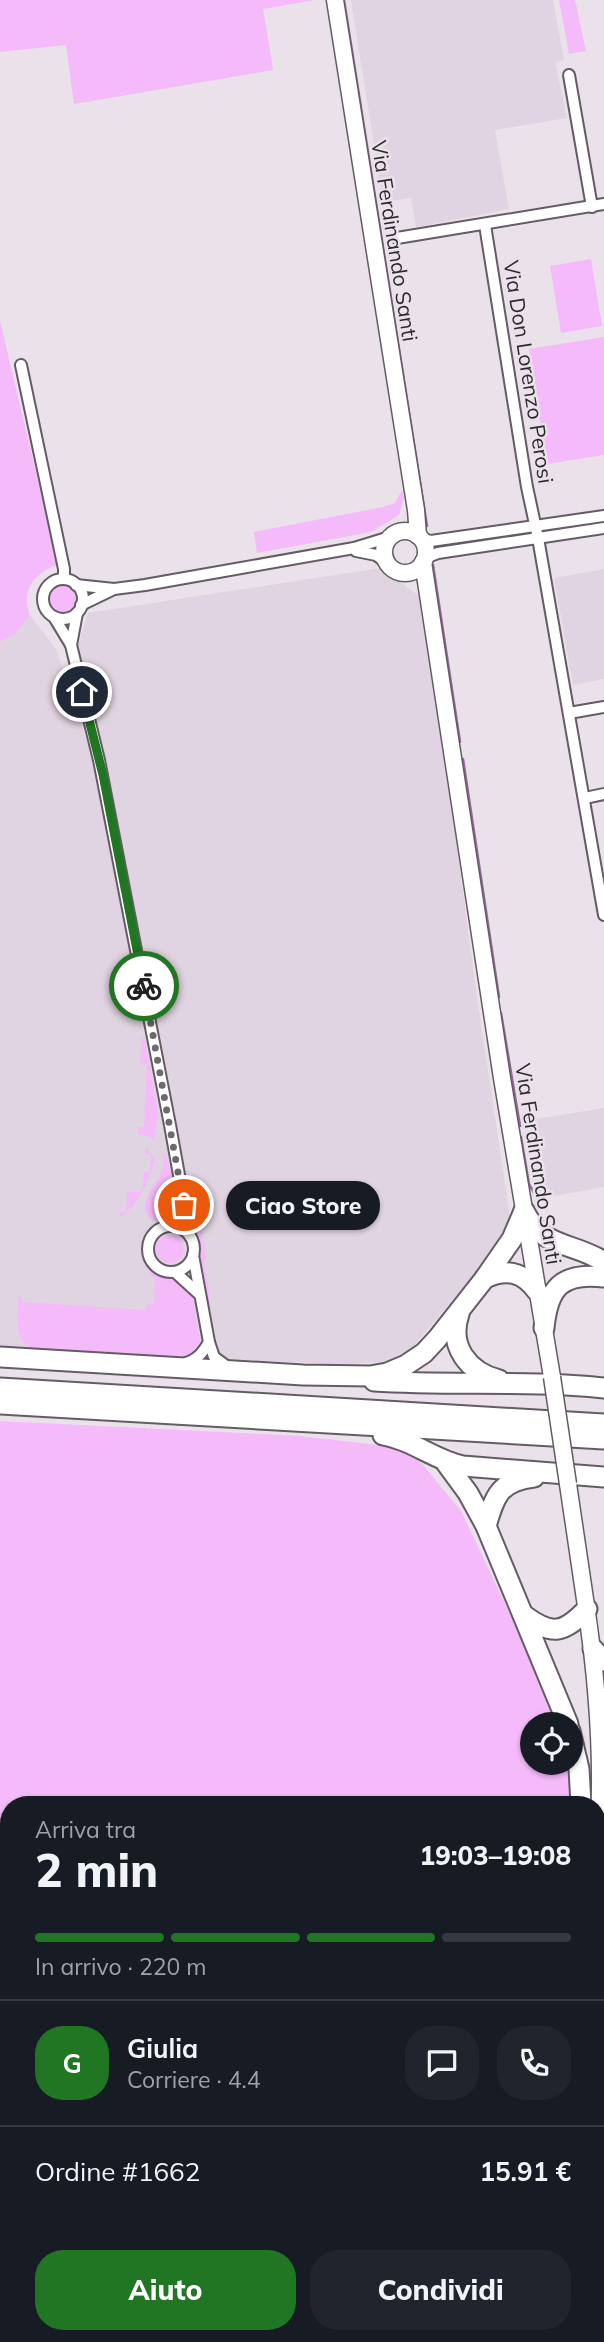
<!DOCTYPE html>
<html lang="it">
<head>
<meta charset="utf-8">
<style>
	:root { --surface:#171b24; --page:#20242c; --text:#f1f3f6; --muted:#9ea1a6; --line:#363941; --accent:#207622 }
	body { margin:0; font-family:Mulish,sans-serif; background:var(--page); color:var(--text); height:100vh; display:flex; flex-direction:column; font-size:26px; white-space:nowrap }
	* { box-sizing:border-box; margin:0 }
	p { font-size:23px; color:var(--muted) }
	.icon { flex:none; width:38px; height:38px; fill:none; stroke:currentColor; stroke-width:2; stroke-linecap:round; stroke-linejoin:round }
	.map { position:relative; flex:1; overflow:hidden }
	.panel { position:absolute; left:0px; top:1796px; width:606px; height:548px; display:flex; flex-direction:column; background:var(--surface); border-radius:28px 28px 0 0; box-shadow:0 2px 5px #0004 }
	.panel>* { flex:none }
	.fabs { position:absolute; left:520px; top:1712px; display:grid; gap:14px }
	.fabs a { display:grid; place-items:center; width:63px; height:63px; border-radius:50%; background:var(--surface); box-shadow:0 2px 5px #0004; font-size:35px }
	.pin { position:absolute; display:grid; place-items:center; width:60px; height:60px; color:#fff; margin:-30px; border:4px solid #fff; border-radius:50%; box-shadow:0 2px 7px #0007 }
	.courier { position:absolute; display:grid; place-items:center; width:70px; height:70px; margin:-35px; border:5px solid #207622; border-radius:50%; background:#fff; color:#222; box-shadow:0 2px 9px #0007 }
	.bubble { position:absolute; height:49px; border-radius:24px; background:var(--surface); box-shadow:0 2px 5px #0004; font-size:23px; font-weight:800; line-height:49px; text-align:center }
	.overview em { font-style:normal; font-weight:800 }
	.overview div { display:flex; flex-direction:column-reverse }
	.overview { display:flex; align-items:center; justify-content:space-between; height:119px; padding:0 35px }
	h1 { font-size:46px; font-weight:800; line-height:52px }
	.bar { display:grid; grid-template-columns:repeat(4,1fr); gap:10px 7px; align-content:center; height:84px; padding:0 35px }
	.bar i { height:9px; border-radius:5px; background:var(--line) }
	.bar .current { background:var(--accent) }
	.bar p { grid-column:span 4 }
	.line { display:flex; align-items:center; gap:18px; padding:0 35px; border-top:2px solid var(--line) }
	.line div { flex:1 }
	.round { display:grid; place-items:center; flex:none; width:74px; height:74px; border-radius:28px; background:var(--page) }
	.button { display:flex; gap:14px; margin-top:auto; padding:14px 35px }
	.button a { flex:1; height:80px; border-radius:28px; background:var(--accent); color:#fff; font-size:28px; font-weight:800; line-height:80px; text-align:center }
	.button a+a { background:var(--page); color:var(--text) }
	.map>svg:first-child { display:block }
</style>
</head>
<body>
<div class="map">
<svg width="604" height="2342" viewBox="0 0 604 2342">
	<rect width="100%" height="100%" fill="#eae1ea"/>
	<!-- built -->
	<g fill="#e1d4e2">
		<path d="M351,0H553L564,60L555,62L567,118L495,130L509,209L416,227L411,198L383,202Z"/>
		<path d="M380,568L418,595L453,818L477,997L511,1224L499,1245L411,1349L383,1362L345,1364L0,1351V642L15,634L30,615L56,649L97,771L168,1145L177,1144L77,649L88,613Z"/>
		<path d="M604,569V679L573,685L554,578Z"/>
		<path d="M604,1108V1187L543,1198L529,1120Z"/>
	</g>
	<!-- green -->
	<g fill="#f4bafa">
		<path d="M0,0H315L263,9L273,70L74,104L66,45L0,52Z"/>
		<path d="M559,0H575L586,51L569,54Z"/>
		<path d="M591,259L602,326L561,333L550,266Z"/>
		<path d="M0,321L58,565C35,572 20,590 30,615L15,634L0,642Z"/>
		<path d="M604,337V455L547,464L529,349Z"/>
		<path d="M402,490L404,497L399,515L371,532L257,553L254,532L383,507L395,503Z"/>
		<circle cx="62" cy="599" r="14"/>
		<path d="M142,1037L145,1041L158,1113L154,1140L146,1135L137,1134L138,1127H144L147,1064H140Z"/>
		<path d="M145,1147L154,1157C155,1174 134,1210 119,1218L120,1212H126L127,1192H140L143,1187L144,1172H150L151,1155L145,1154Z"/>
		<path d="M162,1152C174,1168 188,1219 155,1221C129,1207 162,1182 164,1164C164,1162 163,1154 162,1152Z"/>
		<path d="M200,1225L206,1258L204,1261L211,1307L209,1308L198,1271L199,1255L194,1226Z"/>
		<circle cx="170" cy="1249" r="14"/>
		<path d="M150,1270L162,1277L180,1280L192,1294L200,1342L195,1352L188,1357L34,1351C12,1339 18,1317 18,1296H21L22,1302L146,1310L147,1304H154L155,1277L150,1276Z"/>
		<path d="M0,1421L300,1436L387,1446L405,1451L422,1464L461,1511L549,1697L557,1724H532V1762H567L572,1804H9V2045L0,2047Z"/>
		<path d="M597,2292H603V2342H476V2335L597,2334Z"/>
		<path d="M46,2334H318V2335L314,2342H20V2336Z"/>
	</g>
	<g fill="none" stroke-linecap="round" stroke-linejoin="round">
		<!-- stream -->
		<g stroke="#946899" stroke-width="2.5">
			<path d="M344,0L427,526"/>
			<path d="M433,565L460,742"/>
			<path d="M463,759L499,997"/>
			<path d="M501,1013L520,1126"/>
			<path d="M521,1137L529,1184L534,1193"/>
		</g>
		<!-- minor casing -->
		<g stroke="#645c64" stroke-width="14">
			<g id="minor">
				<path d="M569,75L592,207"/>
				<path d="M485,225L527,487L538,538L604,915"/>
				<path d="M397,238L604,204"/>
				<path d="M21,365L64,569V579"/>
				<path d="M422,539L431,541L604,516"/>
				<path d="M356,551L376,555L387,563"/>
				<path d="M425,558L438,553L604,528"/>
				<circle cx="63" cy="599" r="20"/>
				<path d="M76,585L114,589L145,585L354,548L390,537"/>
				<path d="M81,605L112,590"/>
				<path d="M54,617L71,645L99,760L170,1125L190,1236"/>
				<path d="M71,645L77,613"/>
				<path d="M569,713L604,707"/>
				<path d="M585,798L604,794"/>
				<circle cx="171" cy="1249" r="23"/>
				<path d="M193,1255L209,1342L214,1357L229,1368"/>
				<path d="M175,1272L198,1293"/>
				<path d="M183,1364C197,1360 202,1354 209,1342"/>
				<path d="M0,2174L9,2172"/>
				<path d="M0,2245L9,2294"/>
				<path d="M597,2283H604"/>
				<path d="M439,2334V2342"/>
				<path d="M9,2342V2334"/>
			</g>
		</g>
		<!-- tertiary casing -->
		<g stroke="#645c64" stroke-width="18">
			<g id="tertiary">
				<path d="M597,1981L604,1984"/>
				<path d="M0,2056L9,2054"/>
			</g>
		</g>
		<!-- secondary casing -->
		<g stroke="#645c64" stroke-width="19">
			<g id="secondary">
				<path d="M335,0L416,510L418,536"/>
				<circle cx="405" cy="552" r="21"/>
				<path d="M423,562L502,1078L552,1377"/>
				<path d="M568,1484C574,1524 580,1565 586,1606C598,1686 604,1773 597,1852"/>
				<path d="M597,1894L604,1877"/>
				<path d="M326,2342L330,2334"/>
				<path d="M339,2342L344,2334"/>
			</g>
		</g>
		<!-- trunk casing -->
		<g stroke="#645c64" stroke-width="23">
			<g id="trunk">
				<path d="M524,1211C544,1250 572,1241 604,1262"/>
				<path d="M485,1278C507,1268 523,1272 537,1291"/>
				<path d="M459,1314C448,1346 468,1372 499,1380"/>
				<path d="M544,1328C548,1288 561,1272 604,1277"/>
				<path d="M0,1357L303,1375L370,1376L387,1373L406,1365L424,1353L437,1339L485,1278L512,1239L524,1211"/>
				<path d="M374,1381C451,1386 528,1380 604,1388"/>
				<path d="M0,1388L604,1424"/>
				<path d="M0,1404L604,1439"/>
				<path d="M383,1435C413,1440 434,1460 463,1466L604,1477"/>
				<path d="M446,1463L468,1493L486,1526L568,1724"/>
				<path d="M486,1526C495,1496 499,1481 534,1477"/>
				<path d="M525,1616C552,1636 564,1633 587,1609"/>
				<path d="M593,1649L604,1661"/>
				<path d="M570,1731L579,1769L581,1804"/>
			</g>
		</g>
		<!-- minor -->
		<use href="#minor" stroke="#fff" stroke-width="10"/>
		<!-- tertiary -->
		<use href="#tertiary" stroke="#fff" stroke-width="14"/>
		<!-- secondary -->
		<use href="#secondary" stroke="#fff" stroke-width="16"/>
		<!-- trunk -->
		<use href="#trunk" stroke="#fff" stroke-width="19"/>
		<!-- secondary-bridge casing -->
		<g stroke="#645c64" stroke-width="19" stroke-linecap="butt">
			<path id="secondary-bridge" d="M552,1377L568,1484"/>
		</g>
		<!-- secondary-bridge -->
		<use href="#secondary-bridge" stroke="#fff" stroke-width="16"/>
	</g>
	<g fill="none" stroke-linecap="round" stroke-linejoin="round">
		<!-- done -->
		<path stroke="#6e696e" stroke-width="7" stroke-dasharray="0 12.6" d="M144,986L184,1205"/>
		<!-- route -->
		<path stroke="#207622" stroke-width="9" d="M82,692L103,775L144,986"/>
	</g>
	<g text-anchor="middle" stroke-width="5" stroke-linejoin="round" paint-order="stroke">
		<!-- street labels -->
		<g font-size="21" fill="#2c292c" stroke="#eae1ea">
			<text transform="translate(394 241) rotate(81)" y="7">Via Ferdinando Santi</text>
			<text transform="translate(528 372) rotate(81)" y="7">Via Don Lorenzo Perosi</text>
			<text transform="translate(538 1164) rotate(81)" y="7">Via Ferdinando Santi</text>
		</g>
	</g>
</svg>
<div class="fabs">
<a><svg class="icon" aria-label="locate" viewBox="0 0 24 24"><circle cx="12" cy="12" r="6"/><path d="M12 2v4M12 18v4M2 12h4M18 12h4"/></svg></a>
</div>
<div class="pin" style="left:184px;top:1205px;background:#ea580c"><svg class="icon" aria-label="bag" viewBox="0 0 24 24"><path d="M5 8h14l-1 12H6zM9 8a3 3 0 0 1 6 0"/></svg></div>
<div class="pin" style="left:82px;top:692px;background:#1f2937"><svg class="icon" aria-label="home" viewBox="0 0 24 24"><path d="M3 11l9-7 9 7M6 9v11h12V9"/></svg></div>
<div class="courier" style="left:144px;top:986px"><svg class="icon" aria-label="bike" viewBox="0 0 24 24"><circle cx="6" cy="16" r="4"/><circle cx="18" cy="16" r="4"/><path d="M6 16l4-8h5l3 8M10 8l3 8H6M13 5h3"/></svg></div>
<div class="bubble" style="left:226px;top:1181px;width:154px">Ciao Store</div>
<section class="panel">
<div class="overview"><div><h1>2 min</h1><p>Arriva tra</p></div><em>19:03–19:08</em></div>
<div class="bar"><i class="current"></i><i class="current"></i><i class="current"></i><i></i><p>In arrivo · 220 m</p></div>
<div class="line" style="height:126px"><b class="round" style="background:var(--accent);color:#fff">G</b><div><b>Giulia</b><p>Corriere · 4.4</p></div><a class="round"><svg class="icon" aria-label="chat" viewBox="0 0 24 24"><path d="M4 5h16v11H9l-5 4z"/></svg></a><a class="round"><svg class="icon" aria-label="phone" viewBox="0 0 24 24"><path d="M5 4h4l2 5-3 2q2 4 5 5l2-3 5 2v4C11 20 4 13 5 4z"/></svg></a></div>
<div class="line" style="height:91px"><div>Ordine #1662</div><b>15.91 €</b></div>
<div class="button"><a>Aiuto</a><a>Condividi</a></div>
</section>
</div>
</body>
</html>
